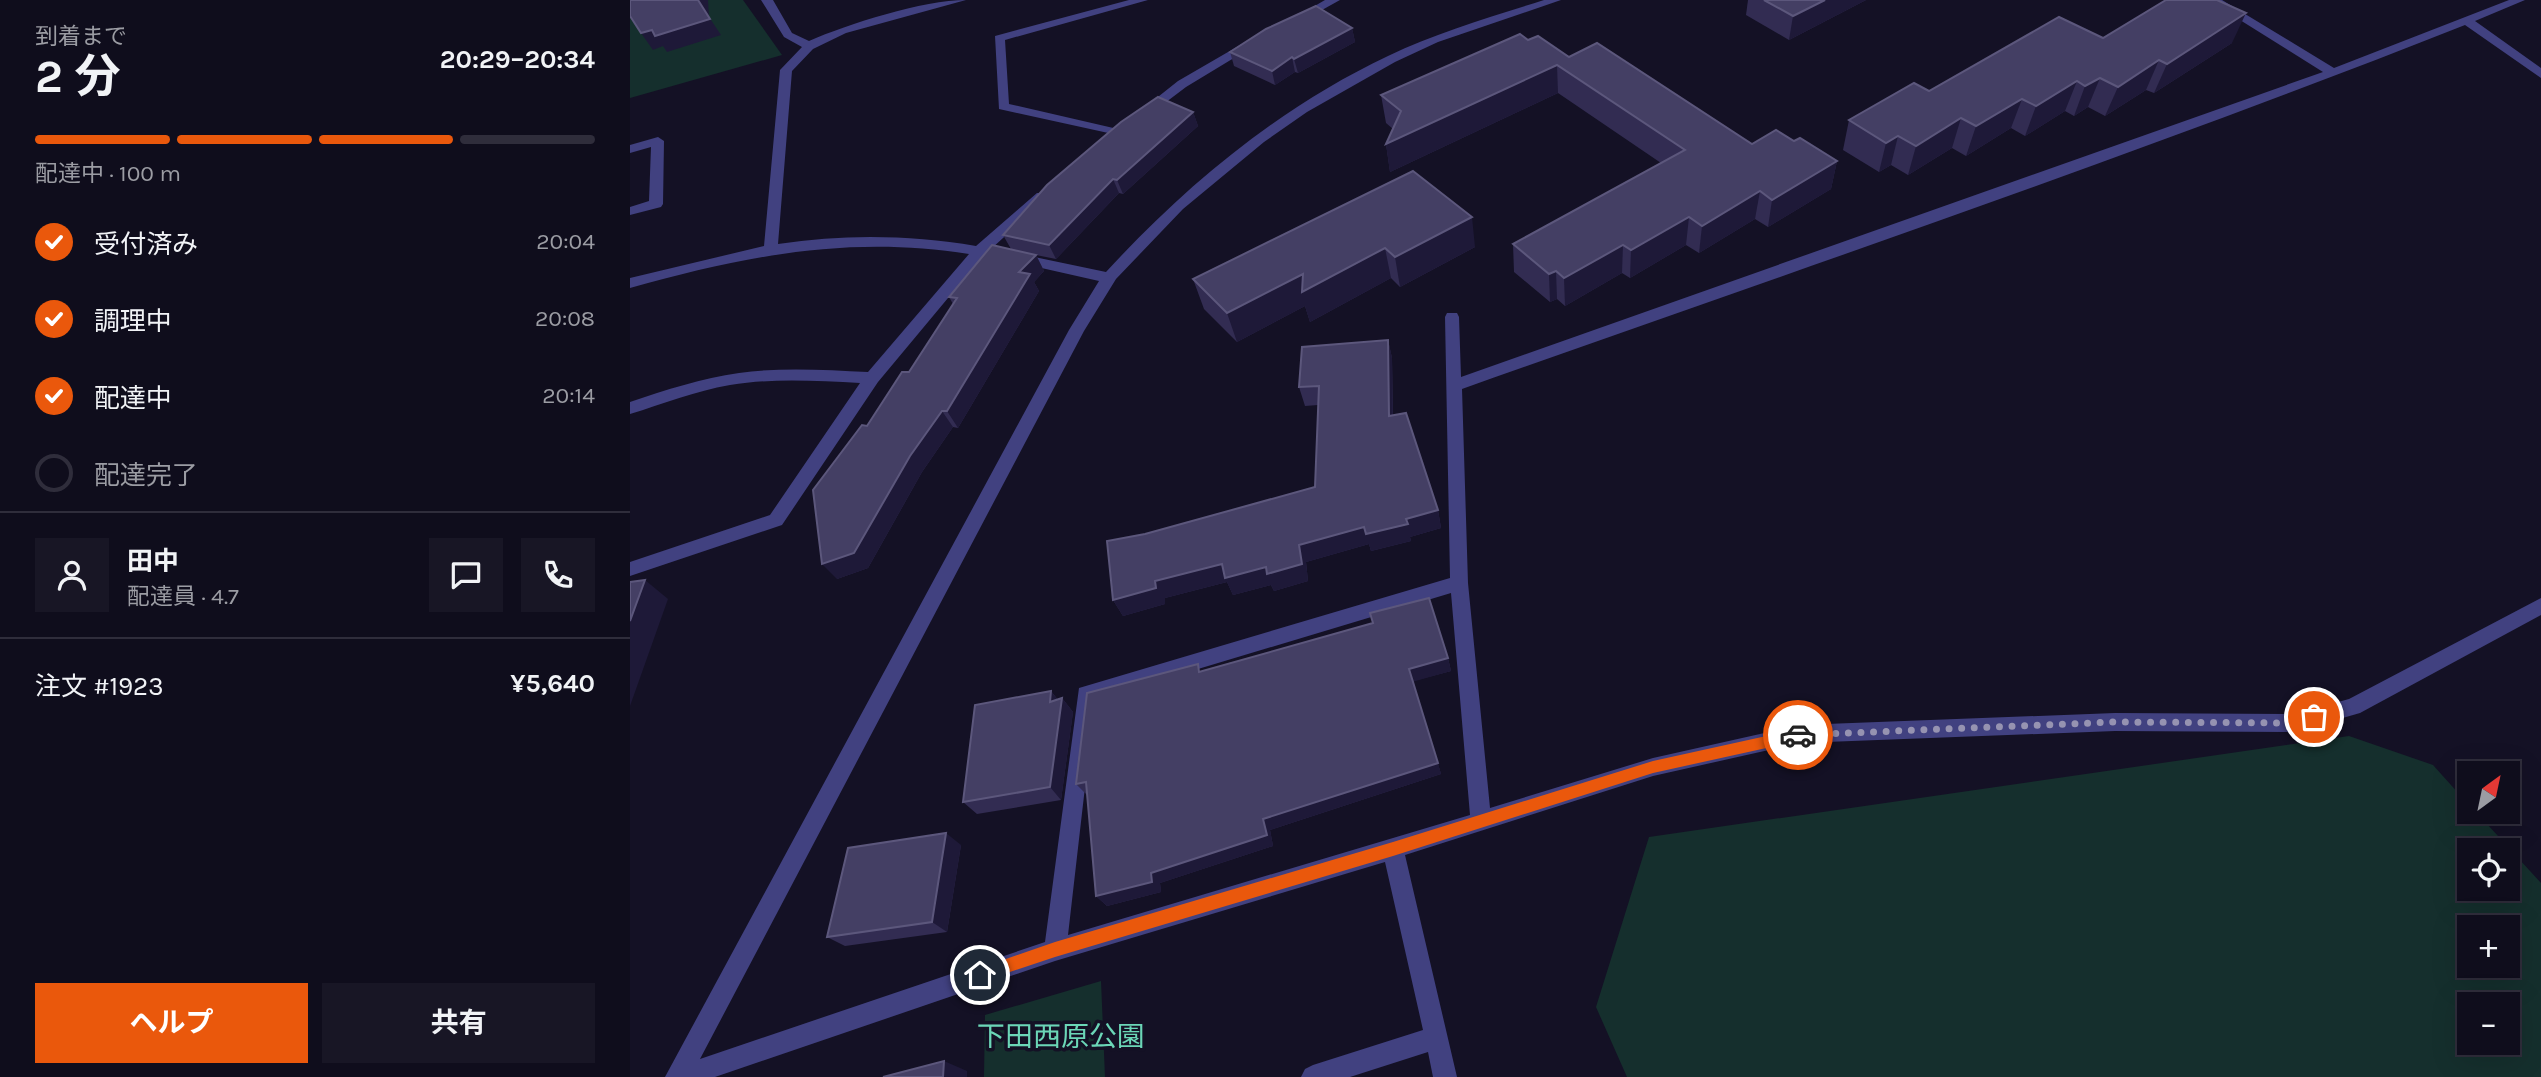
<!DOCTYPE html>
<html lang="ja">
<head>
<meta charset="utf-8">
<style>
	:root { --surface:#0f0d1c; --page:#181625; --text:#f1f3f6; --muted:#9b9ca3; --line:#2f2d3b; --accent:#ea580c }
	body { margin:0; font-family:Karla,"Noto Sans JP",sans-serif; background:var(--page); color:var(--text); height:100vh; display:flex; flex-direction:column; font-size:26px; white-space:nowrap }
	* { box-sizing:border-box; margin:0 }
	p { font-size:23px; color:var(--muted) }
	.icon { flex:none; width:38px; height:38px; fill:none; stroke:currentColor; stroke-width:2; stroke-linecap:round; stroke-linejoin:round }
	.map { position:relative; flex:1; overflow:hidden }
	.side { display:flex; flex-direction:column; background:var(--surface); width:630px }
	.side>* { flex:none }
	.needle { width:46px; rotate:33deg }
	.fabs { position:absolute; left:1827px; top:761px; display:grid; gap:14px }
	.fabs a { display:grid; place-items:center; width:63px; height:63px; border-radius:0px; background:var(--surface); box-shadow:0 7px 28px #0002,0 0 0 2px var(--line); font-size:35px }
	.pin { position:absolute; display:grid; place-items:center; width:60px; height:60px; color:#fff; margin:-30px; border:4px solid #fff; border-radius:50%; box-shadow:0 2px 7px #0007 }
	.courier { position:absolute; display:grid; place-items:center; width:70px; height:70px; margin:-35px; border:5px solid #ea580c; border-radius:50%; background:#fff; color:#222; box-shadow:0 2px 9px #0007 }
	.headline em { font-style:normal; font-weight:700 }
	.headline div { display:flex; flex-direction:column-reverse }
	.headline { display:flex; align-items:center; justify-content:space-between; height:119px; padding:0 35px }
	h1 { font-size:46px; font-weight:700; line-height:52px }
	.bar { display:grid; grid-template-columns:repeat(4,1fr); gap:10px 7px; align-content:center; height:84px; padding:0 35px }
	.bar i { height:9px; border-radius:5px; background:var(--line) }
	.bar .current { background:var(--accent) }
	.bar p { grid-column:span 4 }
	.line { display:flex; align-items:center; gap:18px; padding:0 35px; border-top:2px solid var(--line) }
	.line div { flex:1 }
	.round { display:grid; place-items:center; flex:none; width:74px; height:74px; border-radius:0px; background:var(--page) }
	ol { padding:0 35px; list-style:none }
	li { display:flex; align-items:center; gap:21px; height:77px }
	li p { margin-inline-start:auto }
	li .icon { padding:7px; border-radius:50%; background:var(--accent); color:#fff; stroke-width:4 }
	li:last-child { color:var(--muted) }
	li i { width:38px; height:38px; border:4px solid var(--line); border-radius:50% }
	.button { display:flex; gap:14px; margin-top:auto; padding:14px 35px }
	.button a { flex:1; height:80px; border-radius:0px; background:var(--accent); color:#fff; font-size:28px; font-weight:700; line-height:80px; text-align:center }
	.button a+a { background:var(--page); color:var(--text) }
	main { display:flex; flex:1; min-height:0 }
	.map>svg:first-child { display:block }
</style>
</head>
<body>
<main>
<section class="side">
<div class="headline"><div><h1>2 分</h1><p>到着まで</p></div><em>20:29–20:34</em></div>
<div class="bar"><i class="current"></i><i class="current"></i><i class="current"></i><i></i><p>配達中 · 100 m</p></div>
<ol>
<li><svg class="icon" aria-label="check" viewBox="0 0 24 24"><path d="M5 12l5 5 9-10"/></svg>受付済み<p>20:04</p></li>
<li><svg class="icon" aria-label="check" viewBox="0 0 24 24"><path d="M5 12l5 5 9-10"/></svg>調理中<p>20:08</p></li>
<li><svg class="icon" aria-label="check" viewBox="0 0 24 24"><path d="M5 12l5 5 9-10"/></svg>配達中<p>20:14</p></li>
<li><i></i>配達完了</li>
</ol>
<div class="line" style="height:126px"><a class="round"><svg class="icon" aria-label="person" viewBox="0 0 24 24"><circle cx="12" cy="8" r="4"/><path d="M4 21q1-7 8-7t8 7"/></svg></a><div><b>田中</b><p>配達員 · 4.7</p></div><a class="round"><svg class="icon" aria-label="chat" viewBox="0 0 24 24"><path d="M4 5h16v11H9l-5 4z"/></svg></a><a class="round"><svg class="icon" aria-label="phone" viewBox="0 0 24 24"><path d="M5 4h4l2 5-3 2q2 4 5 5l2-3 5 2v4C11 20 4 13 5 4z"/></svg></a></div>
<div class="line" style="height:91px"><div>注文 #1923</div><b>¥5,640</b></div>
<div class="button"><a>ヘルプ</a><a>共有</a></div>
</section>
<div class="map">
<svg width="1911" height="1077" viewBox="0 0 1911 1077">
	<rect width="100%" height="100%" fill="#141125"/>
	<!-- green -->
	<g fill="#152f2d" fill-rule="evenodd">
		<path d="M0,0H113L152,55L0,98Z"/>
		<path d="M1719,736L1803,765L1839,805V812H1846L1911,883V1077H997L966,1007L1019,837ZM1878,850V889H1839V850ZM1839,928H1878V966H1839ZM1839,1004H1878V1043H1839Z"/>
		<path d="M471,981L475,1077H354L355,1015Z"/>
	</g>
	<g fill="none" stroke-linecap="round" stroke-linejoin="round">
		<!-- minor -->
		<g fill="#414180" fill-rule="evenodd">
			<path d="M131,0H143L162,33L179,41C218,24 293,0 336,0L216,33L183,49L162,71L148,244C215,234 280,235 346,246L407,193H417L419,196L361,249L363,252L361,255L353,256L248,382L152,525L0,576V562L140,515L230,383C187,381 143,378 100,385C65,391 33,404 0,414V402C36,390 72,378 109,373C152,367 195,370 238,372L339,254C219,235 115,256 0,288V278L134,246L150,70L172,47L154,37Z"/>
			<path d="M499,0H518L375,40L379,104L492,130V136L369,109L365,36Z"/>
			<path d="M695,0H710L674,20L664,18Z"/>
			<path d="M914,0H931L808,42L765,62L677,112L634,142L553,209L486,279L454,331L70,1059L415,942L449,688L820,578L815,317L817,313H827L829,317L831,377L1693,72L1578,0H1592L1704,68L1879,0H1895L1845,21L1911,68V78L1835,25C1504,156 1167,270 832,389L838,583L860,808L1023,758L1170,725L1485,713L1664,714L1719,699L1911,598V615L1730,713L1664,732L1485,731L1170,743L1023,776L775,855L827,1077H803L798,1052L720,1077H671L675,1069L683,1065L793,1030L755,862L425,961L85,1077H35L439,330L469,281L385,262V256L390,254L476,272C556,185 650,107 758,56C808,32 861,17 914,0ZM821,593L840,815L438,935L465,700Z"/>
			<path d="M617,41L627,44L556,87L519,115L515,116L509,112L548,81Z"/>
			<path d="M28,137L34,141L33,204L31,207L0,215V207L19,201L21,147L0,153V145Z"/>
		</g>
	</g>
	<!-- wall -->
	<g fill="#322c52">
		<path d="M1118,0H1236L1159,40L1116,15Z"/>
		<path d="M722,28L725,42L668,73L665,72L645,85L604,66L600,52Z"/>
		<path d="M898,40L939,57L1122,144L1164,141L1207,161L1201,189L1138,227L1125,219L1069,253L1056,245L1000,278L992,273L935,306L927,299L920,302L884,272L883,244L1031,163L928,93L760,172L756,144L763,129L756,123L751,95Z"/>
		<path d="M1602,43L1524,93L1516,90L1475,116L1458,107L1444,116L1435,111L1395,136L1381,128L1336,156L1322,148L1278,175L1261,165L1249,172L1213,150L1219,120L1299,91Z"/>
		<path d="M563,112L568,126L493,194L489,193L426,259L406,255L414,271L404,282L409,291L328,428L323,427L292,472L238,568L207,579L237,426L279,372L323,304L319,297L381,249L373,235Z"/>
		<path d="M783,171L845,247L770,287L761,278L680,322L675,306L607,342L574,309L563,279Z"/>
		<path d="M758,340L762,358L763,415L808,510L811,528L780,537L781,541L741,551L739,544L676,562L678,581L644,591L641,585L603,595L597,582L535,598V604L493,616L483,600L515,534L685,487L688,405L675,406L669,387Z"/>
		<path d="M818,658L821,671L783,681L811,774L640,830L643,846L530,883L531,892L477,906L466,896L457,795L446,784L573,671Z"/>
		<path d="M421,691L428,700L432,698L443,712L431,800L347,814L333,802Z"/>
		<path d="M331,845L317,932L215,946L197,937Z"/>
	</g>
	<!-- shaded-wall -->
	<g fill="#1e1938">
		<path d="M68,0H78L79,17L91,35L37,52L33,46L23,50L11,33Z"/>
		<path d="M1195,0H1236L1159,40L1163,16Z"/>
		<path d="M1616,13L1602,43L1524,93L1537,64Z"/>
		<path d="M722,28L725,42L668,73L664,59Z"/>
		<path d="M662,57L665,72L645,85L642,71Z"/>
		<path d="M1529,60L1516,90L1475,116L1488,87Z"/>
		<path d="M927,65L928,93L760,172L756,144Z"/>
		<path d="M1470,78L1458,107L1444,116L1455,86Z"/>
		<path d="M1447,81L1435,111L1395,136L1406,106Z"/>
		<path d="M1392,99L1381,128L1336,156L1346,126Z"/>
		<path d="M563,112L568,126L493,194L487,180Z"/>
		<path d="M1331,118L1322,148L1278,175L1286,146Z"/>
		<path d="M1268,136L1261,165L1249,172L1256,143Z"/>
		<path d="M1207,161L1201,189L1138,227L1142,200Z"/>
		<path d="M483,179L489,193L426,259L419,245Z"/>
		<path d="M1130,191L1125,219L1069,253L1072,226Z"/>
		<path d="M842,217L845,247L770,287L765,257Z"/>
		<path d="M1059,217L1056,245L1000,278L1001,250Z"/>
		<path d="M993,245L992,273L935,306L934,278Z"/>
		<path d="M755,248L761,278L680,322L675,306L607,342L597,313L673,274Z"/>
		<path d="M406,255L414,271L404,282L409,291L328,428L317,411L389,272Z"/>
		<path d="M926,271L927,299L920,302L919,274Z"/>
		<path d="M758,340L762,358L763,434L759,416Z"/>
		<path d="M312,411L323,427L292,472L238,568L207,579L192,564L280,456Z"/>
		<path d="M808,510L811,528L780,537L781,541L741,551L739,544L676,562L678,581L644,591L641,585L603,595L597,582L535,598V604L493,616L483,600L525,581L592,564L636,567L669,545L734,527L776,519Z"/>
		<path d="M15,580L38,599L0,706V621Z"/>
		<path d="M818,658L821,671L782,682L779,669Z"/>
		<path d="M421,691L431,704L432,698L443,712L431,800L420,787Z"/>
		<path d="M808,763L811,774L640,830L643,846L530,883L531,892L477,906L466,896L521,873L633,819Z"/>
		<path d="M316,833L331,845L317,932L302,922Z"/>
		<path d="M314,1061L337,1071V1077H313Z"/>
	</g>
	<!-- building -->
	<g fill="#443f64" stroke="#5c577c" stroke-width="2">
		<path d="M0,0H68L80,19L25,36L22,30L11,33L0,16Z"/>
		<path d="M1134,0H1195L1163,16Z"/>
		<path d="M1536,0H1587L1616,13L1537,64L1529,60L1488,87L1470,78L1455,86L1447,81L1406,106L1392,99L1346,126L1331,118L1286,146L1268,136L1256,143L1219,120L1284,83L1299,91L1429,17L1473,38Z"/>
		<path d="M686,6L722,28L664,59L662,57L642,71L600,52L636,29Z"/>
		<path d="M890,34L898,40L908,36L939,57L967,43L1122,144L1146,130L1164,141L1170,138L1207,161L1142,200L1130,191L1072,226L1059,217L1001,250L993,245L934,278L926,271L919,274L883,244L1055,150L927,65L756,144L771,111L751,95Z"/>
		<path d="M528,97L563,112L487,180L483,179L419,245L373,235L417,185L491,122Z"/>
		<path d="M783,171L842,217L765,257L755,248L672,292L673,274L597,313L563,279Z"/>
		<path d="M362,245L406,255L389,272L400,274L317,411H312L280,456L224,553L192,564L183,490L232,425L237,426L272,372H279L327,298L319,297Z"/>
		<path d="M758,340L759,416L776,413L808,510L776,519L778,524L736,534L734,527L669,545L672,564L637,574L636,567L595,578L592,564L525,581L526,588L483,600L477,541L515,534L685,487L689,386L669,387L672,347Z"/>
		<path d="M15,580L0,621V582Z"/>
		<path d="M799,598L818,658L779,669L808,763L633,819L637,835L521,873L522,882L466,896L456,782L446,784L457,693L568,664L569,672L743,623L740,613Z"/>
		<path d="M421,691L420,702L432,698L420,787L333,802L345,705Z"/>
		<path d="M316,833L302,922L197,937L218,848Z"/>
		<path d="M314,1061L313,1077H253Z"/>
	</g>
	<!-- route -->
	<path fill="#ea580c" d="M1168,729L1174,735L1168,741L1023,773L763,856L425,957L350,982L345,980L343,975L345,970L350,968L425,942L763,842L1023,761Z"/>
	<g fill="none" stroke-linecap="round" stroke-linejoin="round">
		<!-- done -->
		<path stroke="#9693b1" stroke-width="7" stroke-dasharray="0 12.6" d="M1168,735L1485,722L1664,723L1684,717"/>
	</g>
	<g text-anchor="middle" stroke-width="7" stroke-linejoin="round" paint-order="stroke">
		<!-- near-park labels -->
		<g font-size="28" fill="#6bd6b7" stroke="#141125">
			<text x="431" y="1046">下田西原公園</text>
		</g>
	</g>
</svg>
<div class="fabs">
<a><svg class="needle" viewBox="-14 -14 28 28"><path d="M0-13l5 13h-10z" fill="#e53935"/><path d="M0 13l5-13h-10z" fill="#9b9ca3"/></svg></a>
<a><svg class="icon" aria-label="locate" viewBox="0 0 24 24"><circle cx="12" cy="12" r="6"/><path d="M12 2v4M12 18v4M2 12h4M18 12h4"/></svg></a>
<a>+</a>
<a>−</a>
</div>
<div class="pin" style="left:1684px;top:717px;background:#ea580c"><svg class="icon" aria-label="bag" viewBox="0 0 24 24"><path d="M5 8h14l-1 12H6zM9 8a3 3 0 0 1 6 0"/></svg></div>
<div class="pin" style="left:350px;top:975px;background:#1f2937"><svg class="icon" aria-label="home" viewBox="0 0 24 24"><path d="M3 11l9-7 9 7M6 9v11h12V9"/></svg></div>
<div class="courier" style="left:1168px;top:735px"><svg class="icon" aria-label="car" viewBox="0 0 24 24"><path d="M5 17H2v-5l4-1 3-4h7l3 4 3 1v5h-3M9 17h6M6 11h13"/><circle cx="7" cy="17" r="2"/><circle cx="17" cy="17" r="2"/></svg></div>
</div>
</main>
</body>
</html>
